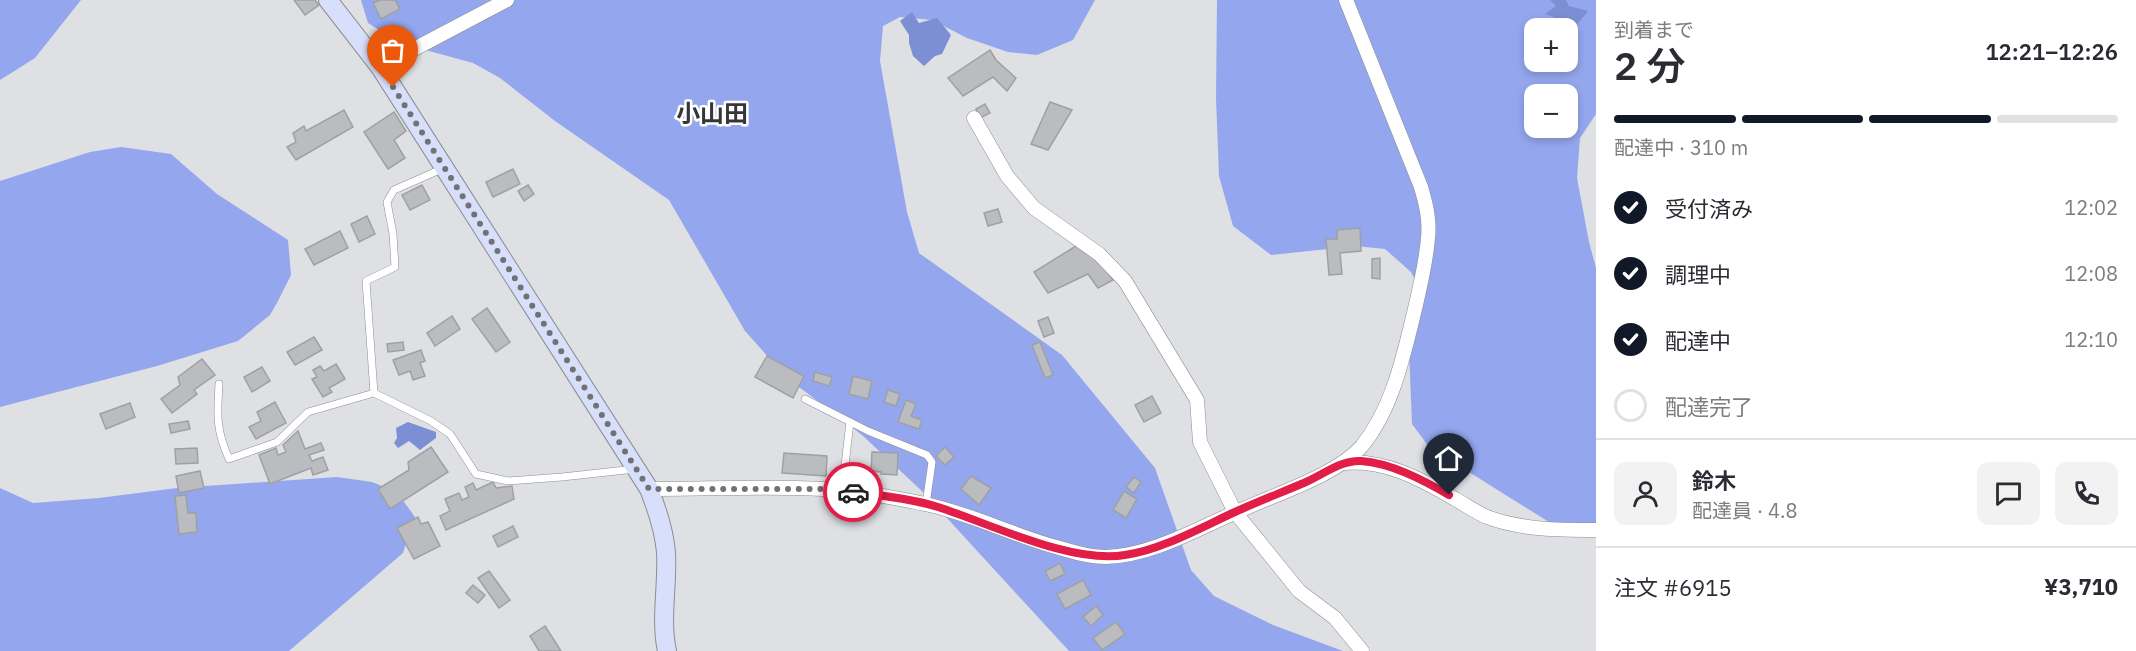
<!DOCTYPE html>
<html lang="ja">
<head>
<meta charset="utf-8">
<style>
	:root { --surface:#fff; --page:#f2f2f3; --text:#2b2b33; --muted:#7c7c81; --line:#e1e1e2; --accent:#111827 }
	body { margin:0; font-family:"IBM Plex Sans","Noto Sans JP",sans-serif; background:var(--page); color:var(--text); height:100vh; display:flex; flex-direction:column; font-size:22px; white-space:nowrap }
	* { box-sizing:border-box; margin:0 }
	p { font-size:20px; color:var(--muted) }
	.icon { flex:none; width:33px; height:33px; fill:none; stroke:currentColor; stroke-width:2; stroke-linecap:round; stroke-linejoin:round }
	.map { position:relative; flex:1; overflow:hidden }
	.panel { display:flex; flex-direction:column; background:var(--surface); width:540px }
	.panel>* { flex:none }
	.tools { position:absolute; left:1524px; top:18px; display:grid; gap:12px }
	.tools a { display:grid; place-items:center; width:54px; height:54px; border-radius:12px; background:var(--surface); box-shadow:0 3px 9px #0003; font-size:30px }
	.pin { position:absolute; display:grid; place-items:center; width:51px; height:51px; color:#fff; margin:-62px -26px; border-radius:50% 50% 50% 0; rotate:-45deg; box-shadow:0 0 6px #0007 }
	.pin .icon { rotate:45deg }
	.courier { position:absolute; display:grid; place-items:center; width:60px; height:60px; margin:-30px; border:4px solid #e11d48; border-radius:50%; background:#fff; color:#222; box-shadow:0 2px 8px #0007 }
	.head em { font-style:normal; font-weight:600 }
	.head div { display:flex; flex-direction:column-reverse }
	.head { display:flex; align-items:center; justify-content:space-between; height:102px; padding:0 18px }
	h1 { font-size:39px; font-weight:600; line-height:45px }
	.bar { display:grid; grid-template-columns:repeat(4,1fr); gap:9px 6px; align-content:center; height:72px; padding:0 18px }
	.bar i { height:8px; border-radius:4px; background:var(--line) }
	.bar .active { background:var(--accent) }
	.bar p { grid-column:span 4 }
	.line { display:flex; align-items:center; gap:15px; padding:0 18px; border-top:2px solid var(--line) }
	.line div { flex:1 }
	.round { display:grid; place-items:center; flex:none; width:63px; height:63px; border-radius:12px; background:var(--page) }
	ol { padding:0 18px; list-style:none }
	li { display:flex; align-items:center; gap:18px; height:66px }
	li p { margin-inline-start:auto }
	li .icon { padding:6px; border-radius:50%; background:var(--accent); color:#fff; stroke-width:4 }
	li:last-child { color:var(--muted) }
	li i { width:33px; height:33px; border:3px solid var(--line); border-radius:50% }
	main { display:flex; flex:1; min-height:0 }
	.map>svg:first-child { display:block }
</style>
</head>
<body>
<main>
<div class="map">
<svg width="1596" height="651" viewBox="0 0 1596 651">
	<rect width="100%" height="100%" fill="#dee0e4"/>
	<!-- forest -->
	<g fill="#94a7ee" fill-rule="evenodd">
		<path d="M0,0H81L35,58L0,80Z"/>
		<path d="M361,0H1095L1073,40L1037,55L1008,52L967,38L932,20L900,17L883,26L880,61L907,212L919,253L1062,355L1155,468L1191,570L1214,596L1273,625L1343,651H1069L924,493L862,435L786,377L745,331L669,200L555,121L500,78L473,63L400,43L368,23Z"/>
		<path d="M1217,0H1596V114L1580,138L1577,178L1589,242L1596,268V529L1549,522L1429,447L1412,424L1409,351L1420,290L1411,272L1385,249L1356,246L1271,255L1233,226L1219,176L1216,98ZM1534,28H1568V62H1534ZM1534,94H1568V128H1534Z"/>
		<path d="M121,147L171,154L217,194L288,240L291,275L278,301L270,315L238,341L157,366L0,407V181L90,152Z"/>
		<path d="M337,477L372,482L397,492L415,517L403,553L289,651H0V488L33,503L99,498L177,488Z"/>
	</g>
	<!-- water -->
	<g fill="#7d8fd4">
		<path d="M1550,0H1566L1569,6L1588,11L1568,36V28H1557L1554,17L1545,14L1556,6Z"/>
		<path d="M912,12L919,23L937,18L951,35L942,54L935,56L924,66L913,56L909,43V35L900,21Z"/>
		<path d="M408,422L436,432V438L420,450L409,441L398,448L394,443L397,438L396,428Z"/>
	</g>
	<!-- building -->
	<g fill="#babcc0" stroke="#9fa0a5" stroke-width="1.5">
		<path d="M294,0H315L319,5L305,15Z"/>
		<path d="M380,0H395L400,9L381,19L373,3Z"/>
		<path d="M990,50L996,60L1016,78L1007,91L993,77L963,96L948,78Z"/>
		<path d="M1050,102L1072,110L1048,150L1031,144Z"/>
		<path d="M985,104L990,113L980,118L976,109Z"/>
		<path d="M344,110L353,127L296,160L287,147L296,142L293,133L304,126L306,131Z"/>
		<path d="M394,112L406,131L394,140L405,158L388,169L364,132Z"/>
		<path d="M513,169L520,184L493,197L486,182Z"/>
		<path d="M422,185L430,200L410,210L402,195Z"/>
		<path d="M528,185L534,194L524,201L518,191Z"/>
		<path d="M998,209L1002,222L988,226L984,213Z"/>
		<path d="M367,216L375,234L359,242L351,224Z"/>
		<path d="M1360,228L1361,251L1340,253L1342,274L1329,275L1326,239H1337V230Z"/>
		<path d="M340,231L348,248L314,265L305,249Z"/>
		<path d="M1076,246L1102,264L1113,280L1098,288L1088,274L1048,293L1034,272Z"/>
		<path d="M1380,258V279L1372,278V259Z"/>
		<path d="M487,308L510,342L496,352L472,319Z"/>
		<path d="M452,316L460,329L435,346L427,333Z"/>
		<path d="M1048,317L1054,333L1044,337L1038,321Z"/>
		<path d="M314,337L322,350L295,365L287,352Z"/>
		<path d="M403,342L404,350L388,352L387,344Z"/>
		<path d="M1040,342L1053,375L1045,378L1032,345Z"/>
		<path d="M421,350L425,361L420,363L425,376L413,380L410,371L399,375L393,360Z"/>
		<path d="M767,356L804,376L793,398L755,377Z"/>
		<path d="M202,359L215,375L194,390L197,394L172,413L161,399L180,385L178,377Z"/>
		<path d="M336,364L345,379L329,388L332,392L323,397L312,379L317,377L313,370L320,366L324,371Z"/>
		<path d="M262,367L270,381L252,392L244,377Z"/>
		<path d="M815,372L832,377L829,386L813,381Z"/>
		<path d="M853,376L872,381L868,399L849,394Z"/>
		<path d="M888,390L900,394L896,406L884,402Z"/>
		<path d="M1152,396L1161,413L1144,422L1135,405Z"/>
		<path d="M906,400L916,404L911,416L922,420L919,429L898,422Z"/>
		<path d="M275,402L286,423L256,439L249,427L261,421L257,412Z"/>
		<path d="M130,403L135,417L106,429L100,414Z"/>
		<path d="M188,421L190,429L171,433L169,424Z"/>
		<path d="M298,431L305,449L321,443L324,450L309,455L312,461L323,457L328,470L313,475L311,468L270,484L259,455L276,448L278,455L286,452L283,445Z"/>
		<path d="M431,447L448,472L390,509L378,489L409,470L408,462Z"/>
		<path d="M945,447L954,457L945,465L936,456Z"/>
		<path d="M197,448L198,463L176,464L175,449Z"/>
		<path d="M872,452L898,453L897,475L881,474V472L871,471Z"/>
		<path d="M784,453L827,456L826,476L782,473Z"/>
		<path d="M200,471L204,488L179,493L176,476Z"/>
		<path d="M971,476L991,488L979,505L961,489Z"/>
		<path d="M1134,477L1141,482L1134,493L1126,487Z"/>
		<path d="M493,482L496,488L512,486L514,499L446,530L440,516L450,511L445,499L459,493L462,500L469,497L465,487L473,483L476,490Z"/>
		<path d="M1124,491L1137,499L1126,518L1113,510Z"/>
		<path d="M186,495L188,513H196L197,532L179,534L175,496Z"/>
		<path d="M418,517L421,524L428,522L440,546L414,559L397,528Z"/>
		<path d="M513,526L518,537L498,547L493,536Z"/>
		<path d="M1060,563L1065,574L1050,581L1045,571Z"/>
		<path d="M489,571L510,600L499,608L478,578Z"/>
		<path d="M1083,580L1091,595L1065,609L1057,594Z"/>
		<path d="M473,585L485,595L478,603L466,593Z"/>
		<path d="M1096,606L1103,615L1091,626L1083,617Z"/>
		<path d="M1116,622L1125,634L1102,650L1093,638Z"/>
		<path d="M545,626L561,651H539L530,636Z"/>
	</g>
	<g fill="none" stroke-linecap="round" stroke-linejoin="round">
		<!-- lane casing -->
		<g stroke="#8c8e92" stroke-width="8">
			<g id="lane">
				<path d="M219,384C217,416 216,430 229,459L277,442L308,412L374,393L431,421L450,434L476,474L508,481L562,477L635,469"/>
				<path d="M374,393L366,281L395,267L393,234L387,202L394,190L444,168"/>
				<path d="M805,399L868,431L927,455L932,462L926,504"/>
				<path d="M842,491L850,422"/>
			</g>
		</g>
		<!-- street casing -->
		<g stroke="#8c8e92" stroke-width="15">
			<g id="street">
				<path d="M380,67L507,0"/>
				<path d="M974,118L1007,176L1034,208L1099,254L1125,281L1197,400L1200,442L1235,512L1299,591L1335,618L1362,651"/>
				<path d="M1344,463C1384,459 1421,479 1455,499C1466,505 1476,512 1487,517C1522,530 1559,530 1596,530"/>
				<path d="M649,489C707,489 766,486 823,489C857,491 892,497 925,504C969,513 1012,535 1056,547C1073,552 1089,557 1106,557C1154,555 1198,528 1241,510C1276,494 1337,475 1362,446C1392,409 1403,358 1414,313C1420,288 1426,263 1428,238C1430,220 1426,204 1421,187L1346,0"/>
			</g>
		</g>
		<!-- secondary casing -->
		<g stroke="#8c8e92" stroke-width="20">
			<path id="secondary" d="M328,0L380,67L649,489C657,509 664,530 666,552C668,585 660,619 667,651"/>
		</g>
		<!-- lane -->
		<use href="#lane" stroke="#fff" stroke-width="7"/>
		<!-- street -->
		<use href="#street" stroke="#fff" stroke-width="14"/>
		<!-- secondary -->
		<use href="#secondary" stroke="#d8dffb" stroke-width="18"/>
	</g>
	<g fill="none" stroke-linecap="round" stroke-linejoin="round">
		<!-- done -->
		<path stroke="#717274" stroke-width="6" stroke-dasharray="0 10.8" d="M393,87L649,489H824L853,492"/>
		<!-- route -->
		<path stroke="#e11d48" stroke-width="8" d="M853,492C881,496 910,498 938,507C991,524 1071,564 1125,555C1161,550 1202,527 1235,512C1259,501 1283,492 1306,482C1324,474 1341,460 1361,461C1391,463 1423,480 1449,495"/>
	</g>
	<g text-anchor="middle" stroke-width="5" stroke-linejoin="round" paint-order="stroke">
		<!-- quarter labels -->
		<g font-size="24" font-weight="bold" fill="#363638" stroke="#fff">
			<text x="712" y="122">小山田</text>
		</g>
	</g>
</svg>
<div class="tools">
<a>+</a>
<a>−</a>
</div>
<div class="pin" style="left:393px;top:87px;background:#ea580c"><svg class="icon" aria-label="bag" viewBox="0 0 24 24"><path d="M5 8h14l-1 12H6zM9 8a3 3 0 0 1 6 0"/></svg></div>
<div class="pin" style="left:1449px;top:495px;background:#1f2937"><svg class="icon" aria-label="home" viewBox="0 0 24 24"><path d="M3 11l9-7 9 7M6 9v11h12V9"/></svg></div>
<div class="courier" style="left:853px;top:492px"><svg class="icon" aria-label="car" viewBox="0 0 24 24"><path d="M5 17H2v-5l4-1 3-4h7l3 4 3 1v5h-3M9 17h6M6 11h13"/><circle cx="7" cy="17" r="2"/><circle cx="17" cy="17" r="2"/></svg></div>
</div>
<section class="panel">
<div class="head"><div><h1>2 分</h1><p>到着まで</p></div><em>12:21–12:26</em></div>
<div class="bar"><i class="active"></i><i class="active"></i><i class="active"></i><i></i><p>配達中 · 310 m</p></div>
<ol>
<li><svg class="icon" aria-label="check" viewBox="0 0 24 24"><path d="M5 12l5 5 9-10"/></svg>受付済み<p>12:02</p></li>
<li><svg class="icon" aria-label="check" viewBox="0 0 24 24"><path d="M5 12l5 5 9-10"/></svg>調理中<p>12:08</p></li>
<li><svg class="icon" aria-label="check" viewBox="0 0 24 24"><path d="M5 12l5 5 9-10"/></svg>配達中<p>12:10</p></li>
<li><i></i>配達完了</li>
</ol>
<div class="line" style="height:108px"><a class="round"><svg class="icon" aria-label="person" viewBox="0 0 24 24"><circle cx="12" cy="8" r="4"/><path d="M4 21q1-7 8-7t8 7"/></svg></a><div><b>鈴木</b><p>配達員 · 4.8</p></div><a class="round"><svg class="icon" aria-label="chat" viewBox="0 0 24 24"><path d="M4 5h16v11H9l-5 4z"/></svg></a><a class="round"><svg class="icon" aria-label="phone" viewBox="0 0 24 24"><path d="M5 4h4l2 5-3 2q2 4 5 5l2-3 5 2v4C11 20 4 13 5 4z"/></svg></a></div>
<div class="line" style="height:78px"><div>注文 #6915</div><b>¥3,710</b></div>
</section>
</main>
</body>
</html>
